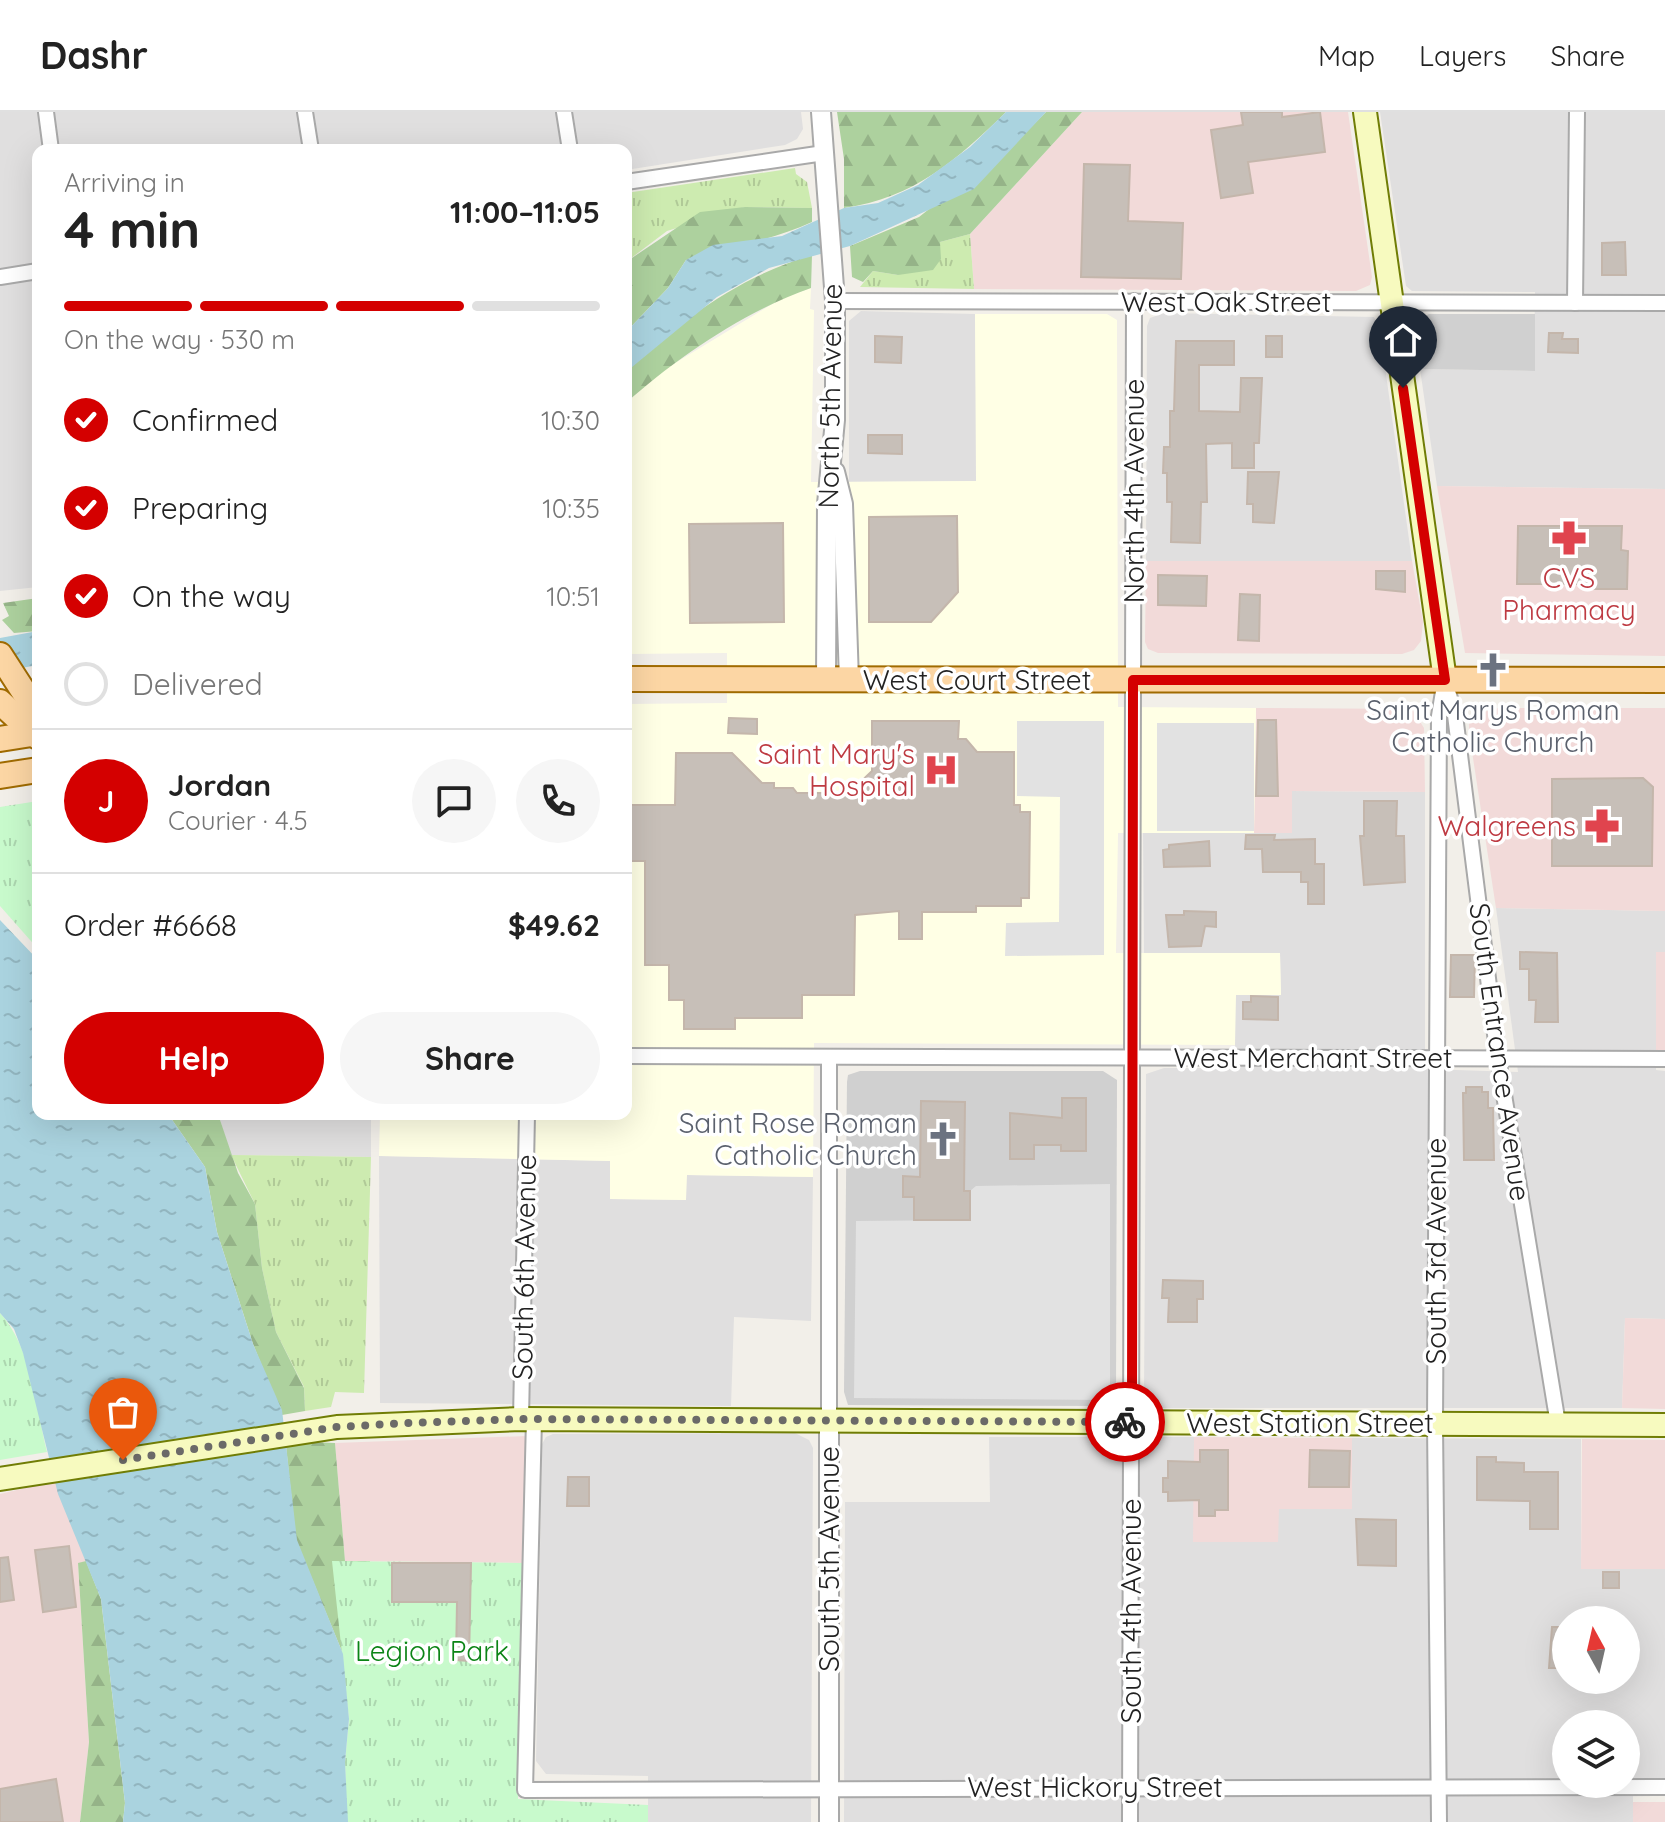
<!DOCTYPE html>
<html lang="en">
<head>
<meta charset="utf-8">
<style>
	:root { --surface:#fff; --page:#f6f6f6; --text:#222; --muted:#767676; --line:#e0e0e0; --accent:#d40000 }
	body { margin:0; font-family:Quicksand,sans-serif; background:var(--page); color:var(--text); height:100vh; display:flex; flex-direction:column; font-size:30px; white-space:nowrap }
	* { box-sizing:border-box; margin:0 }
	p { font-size:26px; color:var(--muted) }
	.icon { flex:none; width:44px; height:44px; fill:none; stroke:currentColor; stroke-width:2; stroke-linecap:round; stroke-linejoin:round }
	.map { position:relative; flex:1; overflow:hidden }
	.sheet { position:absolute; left:32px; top:32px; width:600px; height:976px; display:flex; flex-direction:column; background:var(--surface); border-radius:16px; box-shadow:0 8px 32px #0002 }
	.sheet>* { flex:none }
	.needle { width:52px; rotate:352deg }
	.controls { position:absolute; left:1552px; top:1494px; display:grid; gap:16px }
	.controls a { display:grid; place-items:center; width:88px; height:88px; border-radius:50%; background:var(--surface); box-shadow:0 8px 32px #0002; font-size:40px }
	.pin { position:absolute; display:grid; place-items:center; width:68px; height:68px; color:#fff; margin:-82px -34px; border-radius:50% 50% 50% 0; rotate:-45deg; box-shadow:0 0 8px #0007 }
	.pin .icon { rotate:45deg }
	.courier { position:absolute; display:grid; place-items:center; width:80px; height:80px; margin:-40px; border:6px solid #d40000; border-radius:50%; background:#fff; color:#222; box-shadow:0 2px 10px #0007 }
	.head em { font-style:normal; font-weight:700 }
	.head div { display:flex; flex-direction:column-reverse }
	.head { display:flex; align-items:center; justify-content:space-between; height:136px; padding:0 32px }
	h1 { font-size:52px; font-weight:700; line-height:60px }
	.bar { display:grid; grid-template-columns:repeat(4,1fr); gap:12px 8px; align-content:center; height:96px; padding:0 32px }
	.bar i { height:10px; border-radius:6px; background:var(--line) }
	.bar .active { background:var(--accent) }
	.bar p { grid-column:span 4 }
	.line { display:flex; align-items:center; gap:20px; padding:0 32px; border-top:2px solid var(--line) }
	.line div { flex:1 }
	.round { display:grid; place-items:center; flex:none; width:84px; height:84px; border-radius:42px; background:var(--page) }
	ol { padding:0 32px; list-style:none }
	li { display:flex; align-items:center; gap:24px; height:88px }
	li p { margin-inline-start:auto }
	li .icon { padding:8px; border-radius:50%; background:var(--accent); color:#fff; stroke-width:4 }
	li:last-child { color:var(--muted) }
	li i { width:44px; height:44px; border:4px solid var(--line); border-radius:50% }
	.action { display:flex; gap:16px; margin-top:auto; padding:16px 32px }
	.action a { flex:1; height:92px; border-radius:48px; background:var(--accent); color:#fff; font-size:32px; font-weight:700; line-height:92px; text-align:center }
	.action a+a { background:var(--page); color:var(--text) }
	header { display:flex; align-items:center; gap:48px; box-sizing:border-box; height:112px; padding:0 40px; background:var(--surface); border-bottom:2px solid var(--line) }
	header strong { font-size:38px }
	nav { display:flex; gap:44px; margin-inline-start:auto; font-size:28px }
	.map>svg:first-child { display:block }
</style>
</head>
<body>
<header>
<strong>Dashr</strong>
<nav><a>Map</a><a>Layers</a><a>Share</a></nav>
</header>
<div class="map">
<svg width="1665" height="1710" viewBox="0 0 1665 1710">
	<defs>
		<pattern id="grass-tufts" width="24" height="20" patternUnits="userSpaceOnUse" patternTransform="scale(2)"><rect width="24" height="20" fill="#cdebb0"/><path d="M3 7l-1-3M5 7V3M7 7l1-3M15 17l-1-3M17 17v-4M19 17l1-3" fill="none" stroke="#b0c997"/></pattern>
		<pattern id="forest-firs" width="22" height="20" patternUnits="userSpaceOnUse" patternTransform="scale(2)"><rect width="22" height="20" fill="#add19e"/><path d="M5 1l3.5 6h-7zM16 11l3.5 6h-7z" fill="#95b388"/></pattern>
		<pattern id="park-tufts" width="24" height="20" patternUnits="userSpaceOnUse" patternTransform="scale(2)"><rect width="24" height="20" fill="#c8facc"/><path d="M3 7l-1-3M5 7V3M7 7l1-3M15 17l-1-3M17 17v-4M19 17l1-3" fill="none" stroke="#acd6af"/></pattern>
		<pattern id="water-ripples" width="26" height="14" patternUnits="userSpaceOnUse" patternTransform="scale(2)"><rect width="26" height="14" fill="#aad3df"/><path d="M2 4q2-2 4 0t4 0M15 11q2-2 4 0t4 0" fill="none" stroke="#92b5bf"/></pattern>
	</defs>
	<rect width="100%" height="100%" fill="#f2efe9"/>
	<!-- residential -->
	<g fill="#e0dfdf" fill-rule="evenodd">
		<path d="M0,0H801L803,17L797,27L785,33L626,58V38H38V475L0,479Z"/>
		<path d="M1380,0H1665V377L1437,374L1420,257L1534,259L1535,180L1412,179L1406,174Z"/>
		<path d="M861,199L975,202L977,369L849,370V209Z"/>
		<path d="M1164,201L1374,205L1380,219L1412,449H1146L1147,214L1150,206Z"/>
		<path d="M1292,679L1425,680V957L1518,960L1496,796L1665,799V840H1656V958L1665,959V1207L1625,1206L1622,1296H1155L1147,1291L1144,1284L1146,962L1164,956H1235V883L1281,882L1280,841H1144L1143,721H1291Z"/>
		<path d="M218,1002H371V1045L231,1043Z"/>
		<path d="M379,1044L610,1049L611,1087L686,1088V1063L813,1065L811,1209L734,1205L731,1294L380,1291Z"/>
		<path d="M795,1321L809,1328L813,1336L811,1710H648V1664L546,1662L536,1649L542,1332L546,1325L553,1322Z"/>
		<path d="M989,1325H1194V1430H1278V1397H1352V1326L1581,1327V1457H1665V1667H1633V1710H844L845,1390H990ZM1566,1508H1626V1568H1566ZM1566,1612H1626V1672H1566Z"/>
	</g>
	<!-- commercial -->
	<g fill="#f2dad9">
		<path d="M1082,0H1348L1372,165L1370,173L1356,179L974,177L970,122Z"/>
		<path d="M1437,374L1665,377V544L1465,541Z"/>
		<path d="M1146,449H1412L1423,510L1421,529L1414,538L1402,542L1158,541L1148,537L1145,530Z"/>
		<path d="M1256,596L1412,597L1424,616L1425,680L1292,679V721H1254Z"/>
		<path d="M1665,596V799L1496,796L1469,620V611L1476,602L1499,596Z"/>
		<rect x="1656" y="840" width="9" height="100"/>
		<path d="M1625,1206L1665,1207V1297L1622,1296Z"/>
		<path d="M527,1324L523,1451L345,1449L335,1331Z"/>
		<path d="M1194,1325L1352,1326V1397H1279L1278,1430H1193Z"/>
		<path d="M1582,1327L1665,1328V1457H1581Z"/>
		<path d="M55,1369L86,1449L78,1452L89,1630L80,1710H0V1382Z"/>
		<rect x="1633" y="1690" width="32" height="20"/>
	</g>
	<!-- education -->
	<path fill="#ffffe5" d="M811,176L810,197L814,198L811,370L976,369L975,202H1107L1117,208L1118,595L1256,596L1254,721H1118L1116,841H1280L1281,883H1236L1235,933L814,931L813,1065L687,1063L686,1088L610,1087V1049L379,1044L380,1002H626V592L727,591V541L626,542V291L662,259L782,186Z"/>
	<!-- religious -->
	<g fill="#d0d0d0">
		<path d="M1429,202H1535V259L1420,257L1413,217L1415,209Z"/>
		<path d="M860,959H1103L1117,968L1116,1283L1109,1294L848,1293L844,1280L847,970L848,963Z"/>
	</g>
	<!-- grass -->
	<g fill="url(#grass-tufts)">
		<path d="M795,56L796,62L807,70L812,96L745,95L667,119L626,150V81Z"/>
		<path d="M970,122L974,177L860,175L873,159L898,163L940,130Z"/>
		<path d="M231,1043L371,1045L364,1281L335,1280L331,1295L305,1299L304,1275L276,1220L262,1156L255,1092Z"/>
	</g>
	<!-- forest -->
	<g fill="url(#forest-firs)">
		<path d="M837,0H1006C957,48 914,86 844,96V47Z"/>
		<path d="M1046,0H1082L970,122L940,130L941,147L933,158L898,163L873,159L863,170L852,165L850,134L919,105L1023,23Z"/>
		<path d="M745,95L812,96V110C773,128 728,135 686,148L668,176L626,220V150L700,100Z"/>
		<path d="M812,143L811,176C747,198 676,246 626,291V260C681,207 739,165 812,143Z"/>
		<path d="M38,486V519L14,521L2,508L9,504L3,491Z"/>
		<path d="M168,1002H218L238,1061L255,1092L262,1156L276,1220L304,1276L305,1299L282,1303L253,1232L217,1120L205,1055Z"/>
		<path d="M312,1330L335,1331L345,1449H370L348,1595L343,1542L296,1428L286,1334Z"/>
		<path d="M86,1449L101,1487L125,1691L123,1710H80L89,1630L78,1451Z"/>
	</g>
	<!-- park -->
	<g fill="url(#park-tufts)">
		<path d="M38,689V837L0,794V695Z"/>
		<path d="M0,1201C32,1236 36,1295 47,1340L0,1348Z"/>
		<path d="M332,1449L523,1451L518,1687L648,1693V1710H347L345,1650L349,1607Z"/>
	</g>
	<!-- parking -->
	<g fill="#e2e2e2">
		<path d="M1017,609H1104V843L1005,844L1006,811L1059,810L1060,685L1017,684Z"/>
		<rect x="1157" y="611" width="97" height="108"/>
		<path d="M1110,1072V1288L854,1286L856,1109L969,1108L970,1079L976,1074Z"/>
	</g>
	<!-- water -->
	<g fill="url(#water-ripples)">
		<path d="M1006,0H1046L974,77L850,134L769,156L717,185L626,260V220L668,176L686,148L713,133L782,124L844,96L878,91L918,73L970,35Z"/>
		<path d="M38,519V553L0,560V526Z"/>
		<path d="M0,808L38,848V1002H168L205,1055L217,1120L253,1232L282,1298L297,1428L343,1542L349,1607L345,1650L348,1710H123L125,1691L101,1487L58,1382L23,1241L14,1217L0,1201Z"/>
	</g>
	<!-- building -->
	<g fill="#c7bfb8" stroke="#c4b6ab" stroke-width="2">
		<path d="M1241,0H1282V5L1320,0L1325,40L1248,50L1253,81L1221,86L1211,18L1243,13Z"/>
		<path d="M1084,52L1130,53L1128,109L1183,111L1181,167L1081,165Z"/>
		<path d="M1625,130L1626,163H1602V131Z"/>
		<path d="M1549,221H1563L1562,227H1578V241L1548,240Z"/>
		<path d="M875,224L902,225L901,251L875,250Z"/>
		<rect x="1266" y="224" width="16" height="21"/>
		<path d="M1176,229H1234V253H1199V299L1240,300L1241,266H1262L1259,331H1254V356H1232V331L1206,332L1207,390H1201L1200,431L1171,430L1172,390H1167V361H1163L1164,335H1170V299H1174Z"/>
		<path d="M868,323H902V342L868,341Z"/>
		<path d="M1248,360H1279L1274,411L1253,410V392H1247Z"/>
		<path d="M957,404L958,480L931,510H869V405Z"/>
		<path d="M783,411L784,510L690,511L689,412Z"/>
		<path d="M1518,414H1622L1621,438L1628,439L1627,477H1592V472H1517Z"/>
		<path d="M1376,459H1405V480L1376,477Z"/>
		<path d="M1158,463L1207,464L1206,494L1158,493Z"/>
		<path d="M1240,482L1260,483L1259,529L1238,528Z"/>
		<path d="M729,606L757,607V622L728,621Z"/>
		<path d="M1258,608H1276L1278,684H1256Z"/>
		<path d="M872,609H959L958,627H966L977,640H1014V693H1020V700H1030L1029,786H1021V794H976V800H922V827H899V799L855,803L854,883H802V906H735V917H684V888H669V853H645V749H626V693H675L676,641H732L762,671H774V676H793L797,681H849L872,659Z"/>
		<path d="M1643,666L1653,675L1652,754H1552V667Z"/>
		<path d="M1364,689H1397L1396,724H1404L1405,770L1364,773L1360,724H1364Z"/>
		<path d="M1246,723H1275L1274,728L1315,727V752H1324V792H1308V770H1301V760H1263L1262,737H1245Z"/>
		<path d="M1209,729L1210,754L1164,755L1163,738L1169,737V733Z"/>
		<path d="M1184,799L1216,800V815L1205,814L1201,834L1169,835L1166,803H1184Z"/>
		<path d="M1520,840L1557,841L1558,910H1535L1536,888H1529V857H1520Z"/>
		<path d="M1451,843H1475L1474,885H1450Z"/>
		<path d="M1251,884L1278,885V908L1243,907V890H1251Z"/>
		<path d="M1466,975H1482V980H1488V996H1493L1494,1048H1464L1463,981H1466Z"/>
		<path d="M1062,986H1086V1039H1061V1033H1034V1047H1010V1001L1062,1006Z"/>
		<path d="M921,989L965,990L964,1079H970V1108H914V1085H903V1064L920,1065Z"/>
		<path d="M1163,1168L1203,1169V1187H1197V1210H1168L1169,1186H1162Z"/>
		<path d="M1200,1338H1228V1398H1215V1404H1199V1388L1168,1389V1380H1163V1366H1168V1349L1200,1350Z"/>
		<path d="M1310,1338L1350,1339L1349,1375H1309Z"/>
		<path d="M1477,1345H1496V1350L1524,1351V1360H1558V1417H1530V1389L1477,1388Z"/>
		<path d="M568,1365H589V1394H567Z"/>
		<path d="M1356,1407L1396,1408V1454L1358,1453Z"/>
		<path d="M69,1434L76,1495L43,1500L35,1438Z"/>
		<path d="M8,1445L14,1488L0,1490V1446Z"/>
		<path d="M392,1451H471L469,1549L456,1548L457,1490H392Z"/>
		<rect x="1603" y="1460" width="16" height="16"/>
		<path d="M1552,1515H1566V1556H1549Z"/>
		<path d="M56,1667L63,1710H0V1677Z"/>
	</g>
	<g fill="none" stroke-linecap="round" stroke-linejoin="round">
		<!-- minor casing -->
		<g stroke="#a9a9a9" stroke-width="18">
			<g id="minor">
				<path d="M46,0L51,38"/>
				<path d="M305,0L311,38"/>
				<path d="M564,0L570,38"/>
				<path d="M626,70L824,41"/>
				<path d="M0,165L38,159"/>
				<path d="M835,189L1665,191"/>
				<path d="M1575,191L1577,0"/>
				<path d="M1446,573L1455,603L1498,946L1558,1312"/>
				<path d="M626,944L1665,947"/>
				<path d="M521,1307L527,1002"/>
				<path d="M534,1307L525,1678L1665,1675"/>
				<path d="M829,1308V945"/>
				<path d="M1130,1710L1134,189"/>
				<path d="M1439,1710L1435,1312L1439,604L1445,568"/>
			</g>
		</g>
		<!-- tertiary casing -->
		<g stroke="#a9a9a9" stroke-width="22">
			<g id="tertiary">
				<path d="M821,0L835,189V308L827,392L826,568"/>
				<path d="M835,360L843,392L849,568"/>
				<path d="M829,1308V1710"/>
			</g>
		</g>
		<!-- secondary casing -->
		<g stroke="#707d05" stroke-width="26">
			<g id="secondary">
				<path d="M1365,0L1445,568"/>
				<path d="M0,1367L337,1315L521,1307L1665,1313"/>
			</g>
		</g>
		<!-- primary casing -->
		<g stroke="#a06b00" stroke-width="28">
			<g id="primary">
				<path d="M0,543L31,591L36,621"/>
				<path d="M626,567L1665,568"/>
				<path d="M0,590L38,625"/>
				<path d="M0,627L38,621"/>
				<path d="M0,664L38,658"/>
			</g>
		</g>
		<!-- minor -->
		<use href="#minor" stroke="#fff" stroke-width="14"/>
		<!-- tertiary -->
		<use href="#tertiary" stroke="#fff" stroke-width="18"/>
		<!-- secondary -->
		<use href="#secondary" stroke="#f7fabf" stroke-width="22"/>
		<!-- primary -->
		<use href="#primary" stroke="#fcd6a4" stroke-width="24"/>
	</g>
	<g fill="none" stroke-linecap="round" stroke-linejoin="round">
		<!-- done -->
		<path stroke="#6b6a68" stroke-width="8" stroke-dasharray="0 14.4" d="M123,1348L337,1315L408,1311L521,1307L1125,1310"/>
		<!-- route -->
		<path stroke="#d40000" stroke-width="10" d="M1125,1310H1132L1133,568H1445L1403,276"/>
	</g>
	<!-- icons -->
	<defs>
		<g id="pharmacy-bare" transform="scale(2.76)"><path d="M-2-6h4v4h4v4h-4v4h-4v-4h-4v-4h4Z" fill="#e0444e" stroke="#fff" stroke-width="2.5" paint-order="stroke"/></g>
		<g id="church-bare" transform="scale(2.76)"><path d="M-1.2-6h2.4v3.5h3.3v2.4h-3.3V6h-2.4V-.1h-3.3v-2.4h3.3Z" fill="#6b7280" stroke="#fff" stroke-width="2.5" paint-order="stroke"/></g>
		<g id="hospital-bare" transform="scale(2.76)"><path d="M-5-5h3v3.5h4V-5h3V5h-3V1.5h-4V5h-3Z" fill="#e0444e" stroke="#fff" stroke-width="2.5" paint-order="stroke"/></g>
	</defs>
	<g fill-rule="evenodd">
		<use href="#pharmacy-bare" x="1569" y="426"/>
		<use href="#church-bare" x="1493" y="558"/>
		<use href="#hospital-bare" x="941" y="658"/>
		<use href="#pharmacy-bare" x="1602" y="714"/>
		<use href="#church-bare" x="943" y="1027"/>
	</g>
	<g text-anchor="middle" stroke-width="7" stroke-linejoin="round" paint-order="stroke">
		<!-- street labels -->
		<g font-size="28" fill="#222" stroke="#fff">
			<text x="1226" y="200">West Oak Street</text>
			<text transform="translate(830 284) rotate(-89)" y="10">North 5th Avenue</text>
			<text transform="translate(1134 379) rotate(-90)" y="10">North 4th Avenue</text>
			<text x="977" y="578">West Court Street</text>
			<text transform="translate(1500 940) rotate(82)" y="10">South Entrance Avenue</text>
			<text x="1313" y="956">West Merchant Street</text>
			<text transform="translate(1436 1139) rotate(-90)" y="10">South 3rd Avenue</text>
			<text transform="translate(524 1155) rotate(-89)" y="10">South 6th Avenue</text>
			<text x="1310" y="1321">West Station Street</text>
			<text transform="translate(829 1447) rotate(-90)" y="10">South 5th Avenue</text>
			<text transform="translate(1131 1499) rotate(-90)" y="10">South 4th Avenue</text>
			<text x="1095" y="1685">West Hickory Street</text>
		</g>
		<!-- health labels -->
		<g font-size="28" fill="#be3a42" stroke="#fff" text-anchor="end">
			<text x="1569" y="476" text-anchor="middle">CVS<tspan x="1569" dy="32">Pharmacy</tspan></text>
			<text x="915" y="652">Saint Mary's<tspan x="915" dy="32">Hospital</tspan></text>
			<text x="1576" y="724">Walgreens</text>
		</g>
		<!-- worship labels -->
		<g font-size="28" fill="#5b616d" stroke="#fff">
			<text x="1493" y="608">Saint Marys Roman<tspan x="1493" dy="32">Catholic Church</tspan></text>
			<text x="917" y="1021" text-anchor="end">Saint Rose Roman<tspan x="917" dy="32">Catholic Church</tspan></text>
		</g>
		<!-- park labels -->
		<g font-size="28" fill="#0c8416" stroke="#fff">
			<text x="432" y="1549">Legion Park</text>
		</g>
	</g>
</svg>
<div class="controls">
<a><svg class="needle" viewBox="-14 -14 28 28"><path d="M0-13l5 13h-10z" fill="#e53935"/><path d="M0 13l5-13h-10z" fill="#767676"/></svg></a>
<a><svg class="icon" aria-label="layers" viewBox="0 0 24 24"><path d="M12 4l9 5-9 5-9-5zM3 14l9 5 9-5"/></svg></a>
</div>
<div class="pin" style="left:123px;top:1348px;background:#ea580c"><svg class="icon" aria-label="bag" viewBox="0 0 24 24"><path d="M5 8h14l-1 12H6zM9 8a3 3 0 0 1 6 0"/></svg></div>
<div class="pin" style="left:1403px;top:276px;background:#1f2937"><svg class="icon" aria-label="home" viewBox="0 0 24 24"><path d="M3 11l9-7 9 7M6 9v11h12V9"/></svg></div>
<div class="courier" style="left:1125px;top:1310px"><svg class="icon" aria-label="bike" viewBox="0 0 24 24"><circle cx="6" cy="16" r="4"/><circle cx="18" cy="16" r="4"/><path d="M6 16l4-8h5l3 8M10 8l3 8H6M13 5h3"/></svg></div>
<section class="sheet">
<div class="head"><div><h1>4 min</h1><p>Arriving in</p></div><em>11:00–11:05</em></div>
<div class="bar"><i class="active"></i><i class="active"></i><i class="active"></i><i></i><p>On the way · 530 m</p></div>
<ol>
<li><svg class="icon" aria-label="check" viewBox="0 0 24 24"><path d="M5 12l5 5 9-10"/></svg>Confirmed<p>10:30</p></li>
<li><svg class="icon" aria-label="check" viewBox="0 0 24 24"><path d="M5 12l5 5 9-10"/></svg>Preparing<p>10:35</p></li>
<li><svg class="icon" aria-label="check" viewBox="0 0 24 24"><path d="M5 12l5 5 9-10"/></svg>On the way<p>10:51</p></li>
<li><i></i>Delivered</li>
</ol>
<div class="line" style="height:144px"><b class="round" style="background:var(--accent);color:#fff">J</b><div><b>Jordan</b><p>Courier · 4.5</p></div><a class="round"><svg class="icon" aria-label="chat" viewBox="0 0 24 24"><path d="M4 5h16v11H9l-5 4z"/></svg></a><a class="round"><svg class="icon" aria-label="phone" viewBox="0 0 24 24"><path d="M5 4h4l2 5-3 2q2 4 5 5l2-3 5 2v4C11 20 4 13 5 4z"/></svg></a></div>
<div class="line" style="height:104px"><div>Order #6668</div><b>$49.62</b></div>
<div class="action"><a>Help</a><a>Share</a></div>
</section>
</div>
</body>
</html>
